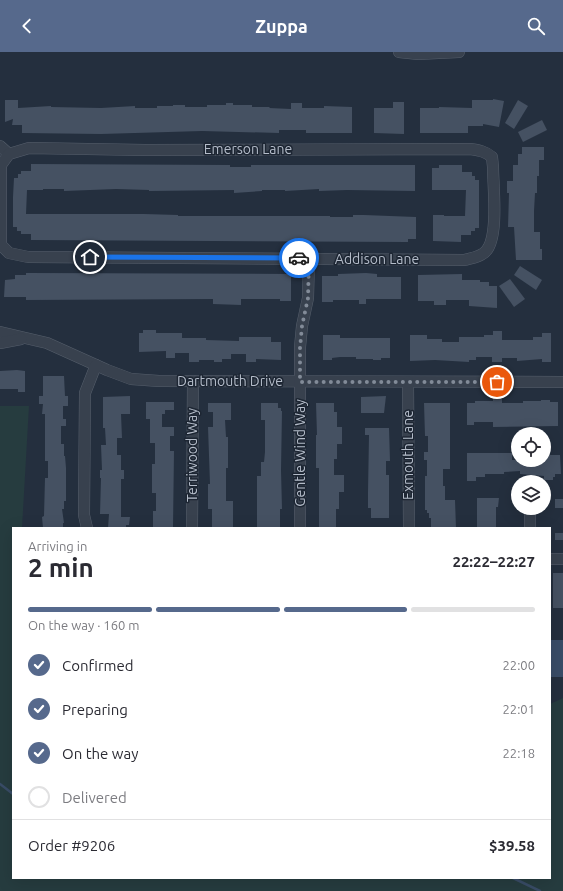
<!DOCTYPE html>
<html lang="en">
<head>
<meta charset="utf-8">
<style>
	:root { --surface:#fff; --page:#f7f7f7; --text:#2b2b33; --muted:#7c7c81; --line:#e1e1e2; --accent:#56698c }
	body { margin:0; font-family:Ubuntu,sans-serif; background:var(--page); color:var(--text); height:100vh; display:flex; flex-direction:column; font-size:15px; white-space:nowrap }
	* { box-sizing:border-box; margin:0 }
	p { font-size:13px; color:var(--muted) }
	.icon { flex:none; width:22px; height:22px; fill:none; stroke:currentColor; stroke-width:2; stroke-linecap:round; stroke-linejoin:round }
	.map { position:relative; flex:1; overflow:hidden }
	.side { position:absolute; left:12px; top:475px; width:539px; height:352px; display:flex; flex-direction:column; background:var(--surface); border-radius:0px; box-shadow:0 4px 16px #0002 }
	.side>* { flex:none }
	.buttons { position:absolute; left:511px; top:375px; display:grid; gap:8px }
	.buttons a { display:grid; place-items:center; width:40px; height:40px; border-radius:50%; background:var(--surface); box-shadow:0 4px 16px #0002; font-size:20px }
	.pin { position:absolute; display:grid; place-items:center; width:34px; height:34px; color:#fff; margin:-17px; border:2px solid #fff; border-radius:50%; box-shadow:0 1px 4px #0007 }
	.courier { position:absolute; display:grid; place-items:center; width:40px; height:40px; margin:-20px; border:3px solid #1a73e8; border-radius:50%; background:#fff; color:#222; box-shadow:0 1px 5px #0007 }
	.overview em { font-style:normal; font-weight:700 }
	.overview div { display:flex; flex-direction:column-reverse }
	.overview { display:flex; align-items:center; justify-content:space-between; height:68px; padding:0 16px }
	h1 { font-size:26px; font-weight:700; line-height:30px }
	.bar { display:grid; grid-template-columns:repeat(4,1fr); gap:6px 4px; align-content:center; height:48px; padding:0 16px }
	.bar i { height:5px; border-radius:3px; background:var(--line) }
	.bar .current { background:var(--accent) }
	.bar p { grid-column:span 4 }
	.line { display:flex; align-items:center; gap:10px; padding:0 16px; border-top:1px solid var(--line) }
	.line div { flex:1 }
	ol { padding:0 16px; list-style:none }
	li { display:flex; align-items:center; gap:12px; height:44px }
	li p { margin-inline-start:auto }
	li .icon { padding:4px; border-radius:50%; background:var(--accent); color:#fff; stroke-width:4 }
	li:last-child { color:var(--muted) }
	li i { width:22px; height:22px; border:2px solid var(--line); border-radius:50% }
	header { display:flex; justify-content:space-between; align-items:center; height:52px; padding:0 16px; background:var(--accent); color:#fff; font-size:18px; font-weight:700 }
	.map>svg:first-child { display:block }
</style>
</head>
<body>
<header><svg class="icon" aria-label="back" viewBox="0 0 24 24"><path d="M15 5l-7 7 7 7"/></svg>Zuppa<svg class="icon" aria-label="search" viewBox="0 0 24 24"><circle cx="10" cy="10" r="6"/><path d="M15 15l6 6"/></svg></header>
<div class="map">
<svg width="563" height="839" viewBox="0 0 563 839">
	<rect width="100%" height="100%" fill="#242f3e"/>
	<!-- green -->
	<path fill="#263c3f" d="M0,354H29L22,476H13V826H550V652L563,646V839H0Z"/>
	<!-- water -->
	<rect fill="#394c67" x="550" y="588" width="13" height="37"/>
	<g fill="none" stroke-linecap="round" stroke-linejoin="round">
		<!-- stream -->
		<g stroke="#394c67" stroke-width="2.5">
			<path d="M0,732L13,742"/>
			<path d="M513,826L540,839"/>
		</g>
	</g>
	<!-- building -->
	<g fill="#455162">
		<path d="M493,47L504,49L499,75L483,72V74H468V81H420V56H439V55L472,56V48H493Z"/>
		<path d="M5,48H18V56L51,54V55L101,56L135,54V56H157V54H173V53H185V55H207V53H226V51H233V53H252V55H270L269,56L291,57V51H302V56H324V54L352,55V81H306V78H279V81L202,79L101,82L22,81V73H12L13,67L5,70Z"/>
		<path d="M518,48L528,54L514,77L505,71Z"/>
		<path d="M393,50H404V82L374,81V56H393Z"/>
		<path d="M542,68L547,78L523,90L518,80Z"/>
		<path d="M522,95H544V108H539V124H537V141H535L534,159V180H540V197H542V208H516L514,175H508L509,141H507V129H513V113H518V102H522Z"/>
		<path d="M31,112L230,113V115H251V113H415V139L347,138L319,139V137L285,139V138H262V139L234,141V138L149,139V138L116,137L64,139V137H43V138H27L26,162H144L178,163V164H330V165H353V163H364L416,165V187H408V190L31,188V182H21V179H17V175H13V145L14,126H18V122H21V119H31Z"/>
		<path d="M439,113H462V120H472V124H475V128H479V176H475V179H471V183H461V190L433,189V163H444V164H465L466,138H432V116H439Z"/>
		<path d="M520,214L542,228L536,238L514,223Z"/>
		<path d="M26,221L291,222V249H280V247H241V253L213,252V247L26,248V245H4L5,228L15,227V223H26Z"/>
		<path d="M366,221L377,222V225H401V247H366V252H359V248H333V250H322V224H338V222Z"/>
		<path d="M462,222V228H480V230H489V234H497V256L469,254V248H446V253H434V249H418V223Z"/>
		<path d="M510,227L525,247L514,255L499,234Z"/>
		<path d="M143,278H156V281H182V286H206V288L239,289V285H271V290H281V308L256,307V310H246V302H231V307H222V310H214V308H199V310H189V301H175V306H166V299L139,300V281H143Z"/>
		<path d="M493,279H502V288H533V285H542V281H551V310H542V307L517,309V306H502V310H492V305H476V308H469V310L435,308L410,309V283H427V287H442V290H459V285H484V283H493Z"/>
		<path d="M323,283H340V286H390V306H381V308H373V307H356V305H340L332,306V308H323Z"/>
		<path d="M17,318L25,319V340H18V337H0V319Z"/>
		<path d="M43,324H64L65,344H68V354H63V367H66V374H61V392H64V404H65L66,416V449H64V457H62L64,471H63V476H43L42,465L44,464L45,426H48V409H45V362H42L43,352H39V344H43Z"/>
		<path d="M130,344V362H121L122,386H117V403H121V418H124V427H121V465H130L129,473H126V476H108L109,462H100L101,426H100V418H102L101,393H106L105,376H103V345Z"/>
		<path d="M386,344L384,361H361V345Z"/>
		<path d="M493,347H502V351H523V349H541V348H550V350H558V374L493,375V370H474V373H467V351H475V349H493Z"/>
		<path d="M146,350H174V358H165V362H162V375H174V384H170V399H174L173,476H153V459H156V441H152V412H155V391H150V367H146Z"/>
		<path d="M208,351H231V368H225L226,385H228V416H226V449H233V476H212V457H208V432H210L208,375H213V360H208Z"/>
		<path d="M261,351H278V356H281V359H282L281,418L282,457H280V476H257V424H261V410H264L265,400V368H261Z"/>
		<path d="M316,351H334V360H337V375H342V392H337V407H334V423H344V440H339V457H336V476H319V416H316V383H317Z"/>
		<path d="M424,351H450V417H443V434H445V448H455L456,476H431V466H429V461H427V458H425V424H427V408H424V400H428V384H425Z"/>
		<path d="M365,376H389L390,409H386V423H389V466H371V456H368V440L369,383H365Z"/>
		<path d="M467,401H512V408H544V403H560L561,422H555V425H553V428H544V424L520,422V419L504,420V422H485V425H476V429H467Z"/>
		<path d="M477,446H499L498,455H496V476H477Z"/>
		<rect x="555" y="447" width="8" height="9"/>
		<rect x="555" y="481" width="8" height="7"/>
		<rect x="553" y="521" width="10" height="35"/>
	</g>
	<g fill="none" stroke-linecap="round" stroke-linejoin="round">
		<!-- minor casing -->
		<g stroke="#565f6c" stroke-width="12">
			<g id="minor">
				<path d="M399,0L418,2L459,0"/>
				<path d="M0,94L9,102"/>
				<path d="M29,96L145,98L470,97C478,98 485,99 492,105L493,115C493,134 499,185 486,199C481,205 471,206 464,208L28,205L9,201L1,193V113L9,102Z"/>
				<path d="M0,280L47,291L107,318L131,327L159,329L563,330"/>
				<path d="M0,291L21,287"/>
				<path d="M408,330L409,476"/>
				<path d="M530,456V476"/>
				<path d="M87,476L84,463L85,341L96,313"/>
				<path d="M192,476L193,329"/>
				<path d="M300,476V295L302,274L308,246L309,206"/>
				<path d="M550,507H563"/>
			</g>
		</g>
		<!-- minor -->
		<use href="#minor" stroke="#38414e" stroke-width="11"/>
	</g>
	<g fill="none" stroke-linecap="round" stroke-linejoin="round">
		<!-- done -->
		<path stroke="#828b98" stroke-width="4" stroke-dasharray="0 7.2" d="M299,206H309L308,246L302,274L300,296V330H497"/>
		<!-- route -->
		<path stroke="#1a73e8" stroke-width="5" d="M90,205L299,206"/>
	</g>
	<g text-anchor="middle" stroke-width="3" stroke-linejoin="round" paint-order="stroke">
		<!-- street labels -->
		<g font-size="14" fill="#b4bcc9" stroke="#1d2633">
			<text x="248" y="102">Emerson Lane</text>
			<text x="377" y="212">Addison Lane</text>
			<text x="230" y="334">Dartmouth Drive</text>
			<text transform="translate(300 401) rotate(-90)" y="5">Gentle Wind Way</text>
			<text transform="translate(192 403) rotate(-90)" y="5">Terriwood Way</text>
			<text transform="translate(408 403) rotate(-90)" y="5">Exmouth Lane</text>
		</g>
	</g>
</svg>
<div class="buttons">
<a><svg class="icon" aria-label="locate" viewBox="0 0 24 24"><circle cx="12" cy="12" r="6"/><path d="M12 2v4M12 18v4M2 12h4M18 12h4"/></svg></a>
<a><svg class="icon" aria-label="layers" viewBox="0 0 24 24"><path d="M12 4l9 5-9 5-9-5zM3 14l9 5 9-5"/></svg></a>
</div>
<div class="pin" style="left:497px;top:330px;background:#ea580c"><svg class="icon" aria-label="bag" viewBox="0 0 24 24"><path d="M5 8h14l-1 12H6zM9 8a3 3 0 0 1 6 0"/></svg></div>
<div class="pin" style="left:90px;top:205px;background:#1f2937"><svg class="icon" aria-label="home" viewBox="0 0 24 24"><path d="M3 11l9-7 9 7M6 9v11h12V9"/></svg></div>
<div class="courier" style="left:299px;top:206px"><svg class="icon" aria-label="car" viewBox="0 0 24 24"><path d="M5 17H2v-5l4-1 3-4h7l3 4 3 1v5h-3M9 17h6M6 11h13"/><circle cx="7" cy="17" r="2"/><circle cx="17" cy="17" r="2"/></svg></div>
<section class="side">
<div class="overview"><div><h1>2 min</h1><p>Arriving in</p></div><em>22:22–22:27</em></div>
<div class="bar"><i class="current"></i><i class="current"></i><i class="current"></i><i></i><p>On the way · 160 m</p></div>
<ol>
<li><svg class="icon" aria-label="check" viewBox="0 0 24 24"><path d="M5 12l5 5 9-10"/></svg>Confirmed<p>22:00</p></li>
<li><svg class="icon" aria-label="check" viewBox="0 0 24 24"><path d="M5 12l5 5 9-10"/></svg>Preparing<p>22:01</p></li>
<li><svg class="icon" aria-label="check" viewBox="0 0 24 24"><path d="M5 12l5 5 9-10"/></svg>On the way<p>22:18</p></li>
<li><i></i>Delivered</li>
</ol>
<div class="line" style="height:52px"><div>Order #9206</div><b>$39.58</b></div>
</section>
</div>
</body>
</html>
